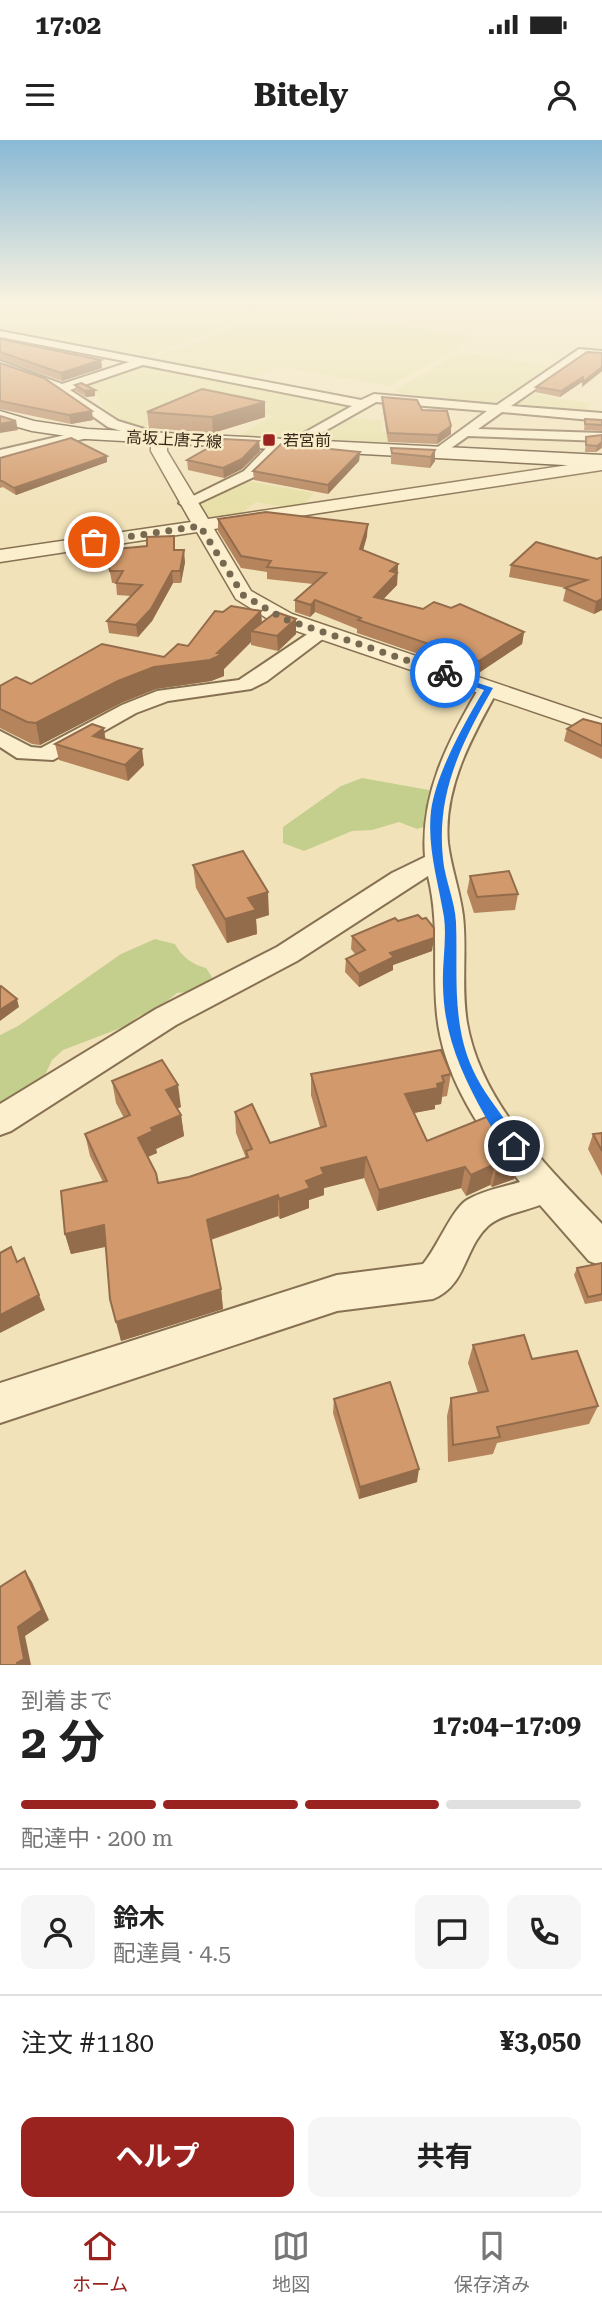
<!DOCTYPE html>
<html lang="ja">
<head>
<meta charset="utf-8">
<style>
	:root { --surface:#fff; --page:#f6f6f6; --text:#222; --muted:#767676; --line:#e0e0e0; --accent:#9b231f }
	body { margin:0; font-family:"Roboto Serif","Noto Sans JP",serif; background:var(--page); color:var(--text); height:100vh; display:flex; flex-direction:column; font-size:26px; white-space:nowrap }
	* { box-sizing:border-box; margin:0 }
	p { font-size:23px; color:var(--muted) }
	.icon { flex:none; width:38px; height:38px; fill:none; stroke:currentColor; stroke-width:2; stroke-linecap:round; stroke-linejoin:round }
	.map { position:relative; height:1525px; overflow:hidden }
	.side { display:flex; flex-direction:column; background:var(--surface); flex:1 }
	.side>* { flex:none }
	.pin { position:absolute; display:grid; place-items:center; width:60px; height:60px; color:#fff; margin:-30px; border:4px solid #fff; border-radius:50%; box-shadow:0 2px 7px #0007 }
	.courier { position:absolute; display:grid; place-items:center; width:70px; height:70px; margin:-35px; border:5px solid #1a73e8; border-radius:50%; background:#fff; color:#222; box-shadow:0 2px 9px #0007 }
	.summary em { font-style:normal; font-weight:700 }
	.summary div { display:flex; flex-direction:column-reverse }
	.summary { display:flex; align-items:center; justify-content:space-between; height:119px; padding:0 21px }
	h1 { font-size:46px; font-weight:700; line-height:52px }
	.bar { display:grid; grid-template-columns:repeat(4,1fr); gap:10px 7px; align-content:center; height:84px; padding:0 21px }
	.bar i { height:9px; border-radius:5px; background:var(--line) }
	.bar .selected { background:var(--accent) }
	.bar p { grid-column:span 4 }
	.line { display:flex; align-items:center; gap:18px; padding:0 21px; border-top:2px solid var(--line) }
	.line div { flex:1 }
	.round { display:grid; place-items:center; flex:none; width:74px; height:74px; border-radius:14px; background:var(--page) }
	.primary-button { display:flex; gap:14px; margin-top:auto; padding:14px 21px }
	.primary-button a { flex:1; height:80px; border-radius:14px; background:var(--accent); color:#fff; font-size:28px; font-weight:700; line-height:80px; text-align:center }
	.primary-button a+a { background:var(--page); color:var(--text) }
	.status { display:flex; justify-content:space-between; align-items:center; height:49px; padding:0 35px; background:var(--surface); direction:ltr }
	.status svg { height:19px; fill:currentColor }
	header { display:flex; justify-content:space-between; align-items:center; height:91px; padding:0 21px; background:var(--surface); font-size:32px; font-weight:700 }
	.tabs { display:flex; justify-content:space-around; align-items:center; height:98px; border-top:2px solid var(--line); background:var(--surface); font-size:19px; color:var(--muted) }
	.tabs a { display:grid; justify-items:center; gap:4px }
	.tabs .selected { color:var(--accent) }
	.map>svg:first-child { display:block }
</style>
</head>
<body>
<div class="status"><b>17:02</b><svg viewBox="0 0 49 12"><path d="M0 12V9h3v3zM5 12V6h3v6zM10 12V3h3v9zM15 12V0h3v12zM26 1h20v11H26zM47 4h2v5h-2z"/></svg></div>
<header><svg class="icon" aria-label="menu" viewBox="0 0 24 24"><path d="M4 6h16M4 12h16M4 18h16"/></svg>Bitely<svg class="icon" aria-label="person" viewBox="0 0 24 24"><circle cx="12" cy="8" r="4"/><path d="M4 21q1-7 8-7t8 7"/></svg></header>
<div class="map">
<svg width="602" height="1525" viewBox="0 0 602 1525">
	<rect width="100%" height="100%" fill="#f1e2b9"/>
	<!-- farmland -->
	<g fill="#e7dfa6">
		<path d="M50,160H234L276,167L139,220L0,192V175Z"/>
		<path d="M283,168L477,197L389,246L277,226L248,240L145,221Z"/>
		<path d="M461,212L551,227L493,264L392,252Z"/>
		<path d="M141,223L355,264L293,299L236,297L274,276L204,261L143,288L121,281L101,264L94,251L83,246Z"/>
		<path d="M529,253L592,264L580,275L509,266Z"/>
		<path d="M345,278L381,280L382,292H395L392,304L304,300Z"/>
		<path d="M247,341L314,353L303,365L285,367L256,362L238,376L213,379L203,374L196,363Z"/>
	</g>
	<!-- green -->
	<g fill="#c5cf8d">
		<path d="M362,638L429,650L442,675L430,685L417,689L399,682L372,690L352,691L304,711L283,703V687L341,646Z"/>
		<path d="M155,799L175,804C181,816 193,825 206,828L212,837L199,851L177,853L156,870L139,876L126,886L63,910L52,920L41,943L0,969V895L18,886L121,814Z"/>
	</g>
	<g fill="none" stroke-linecap="round" stroke-linejoin="round">
		<!-- minor casing -->
		<g stroke="#887153" stroke-width="4">
			<g id="minor">
				<path d="M0,191L361,260L374,254L497,265L579,209L602,211V217L585,215L511,266L602,273V281L502,272L478,289L602,293V301L468,296L440,316L433,312L435,309L487,271L376,262L293,309L288,308V302L352,266L143,225L70,250L118,281L164,295L166,298L159,302L108,287L47,244L0,228V221L62,244L129,222L0,197Z"/>
				<path d="M87,290L94,294L92,297L0,318V310Z"/>
				<path d="M273,301L285,304L254,337L192,366L187,368L179,363L244,331Z"/>
				<path d="M321,485L330,491L328,495L267,541L251,549L168,561L136,573L53,620L17,618L0,607V591L31,607L41,608L122,565L157,551L239,540Z"/>
				<path d="M489,542L499,548C473,595 443,647 448,703C451,728 460,751 463,776C467,811 461,847 467,883C481,964 548,1027 602,1084V1126L589,1121L540,1065C525,1071 500,1075 488,1086C464,1108 467,1145 433,1159L337,1171L0,1283V1243L337,1135L423,1124C437,1108 452,1069 467,1060C482,1051 503,1047 520,1042C482,993 443,938 437,875C432,827 440,785 428,736L297,821L176,885L11,991L0,995V964L156,869L277,807L392,733L425,717C420,654 448,601 479,548Z"/>
			</g>
		</g>
		<!-- tertiary casing -->
		<g stroke="#887153" stroke-width="3">
			<path id="tertiary" d="M159,293L167,298V311L208,379L602,320V330L214,389L251,451L292,474L602,579V595L276,484L236,459L197,392L0,422V410L191,382L151,311V298Z"/>
		</g>
		<!-- secondary casing -->
		<g stroke="#695237" stroke-width="3">
			<path id="secondary" d="M0,271L34,281L87,289L602,315V327L87,299L32,291L0,282Z"/>
		</g>
		<!-- minor -->
		<use href="#minor" fill="#fbefcd" fill-rule="evenodd"/>
		<!-- tertiary -->
		<use href="#tertiary" fill="#fbefcd" fill-rule="evenodd"/>
		<!-- secondary -->
		<use href="#secondary" fill="#fbefcd" fill-rule="evenodd"/>
	</g>
	<!-- wall -->
	<g fill="#b5845d">
		<path d="M0,199L101,220L102,228L62,241L0,219Z"/>
		<path d="M602,213V231L582,247V242L560,257L535,252L536,247Z"/>
		<path d="M0,223L93,280L71,284L0,269Z"/>
		<path d="M75,245L95,256L86,257L76,251Z"/>
		<path d="M382,257L422,270L451,294L437,304L388,302L382,265Z"/>
		<path d="M265,262V277L213,293L149,288L147,272Z"/>
		<path d="M585,279L602,280V291L584,290Z"/>
		<path d="M602,295V308L596,312H585L586,297Z"/>
		<path d="M259,301L260,311L242,329L224,338L188,330L187,320Z"/>
		<path d="M391,308L435,310V321L430,328L391,324Z"/>
		<path d="M360,312L359,321L328,354L254,340L253,331Z"/>
		<path d="M107,316V322L16,355L3,347L0,348V318Z"/>
		<path d="M218,379L367,396L363,410L398,424L397,445L383,459L423,469L451,468L524,492L522,504L477,534L357,493V489L315,472L310,477L295,472V460L313,444L267,439V432L241,428L218,391Z"/>
		<path d="M106,410H175L185,422L181,443H173L152,481L138,497L109,493L107,481L131,456L117,455L116,443H112Z"/>
		<path d="M597,419L602,470L594,474L563,461L566,448L509,437L511,425Z"/>
		<path d="M261,471L262,483L296,494L278,511L251,505V502L224,529V536L211,541L156,549L121,563L40,605L32,604L0,588V546L31,544L164,517L188,506L223,472Z"/>
		<path d="M602,584V619L564,601L567,589Z"/>
		<path d="M55,604L144,625L128,641L59,620Z"/>
		<path d="M193,725L269,775L256,779L257,794L227,803L196,748Z"/>
		<path d="M470,736L518,754L515,770L474,773L467,752Z"/>
		<path d="M398,781L432,811L393,825V830L359,847L345,832L346,819L355,814L351,809L352,796Z"/>
		<path d="M311,934H451L447,956L442,957L441,964L435,965V969L414,973L427,1001L520,1018L514,1039L492,1047L490,1045L466,1056L461,1048L377,1071L364,1038L324,1048V1055L309,1060V1068L280,1079L278,1076L211,1100L221,1149L223,1169L121,1201L105,1107L71,1114L65,1094L103,1042L90,1016L85,994L124,978L116,963L112,941L181,967L177,968L181,975L184,996L156,1009L157,1013L148,1017L158,1043L189,1037L246,1018L236,993L235,972L270,1003L320,987L311,955Z"/>
		<path d="M602,993V1036L588,1009L593,994Z"/>
		<path d="M602,1123V1161L585,1164L574,1135L577,1128Z"/>
		<path d="M473,1205L532,1219L598,1266L589,1284L497,1303L493,1314L448,1322L447,1276L451,1258L478,1253L468,1223Z"/>
		<path d="M334,1259L417,1342L359,1359L333,1273Z"/>
	</g>
	<!-- shaded-wall -->
	<g fill="#936c4c">
		<path d="M101,220L102,228L62,241L61,233Z"/>
		<path d="M602,227V231L582,247L583,242Z"/>
		<path d="M583,237L582,242L560,257L561,251Z"/>
		<path d="M95,250V256L86,257L85,251Z"/>
		<path d="M265,262V277L213,293L212,277Z"/>
		<path d="M92,271L93,280L71,284L69,275Z"/>
		<path d="M16,281L18,290L0,293V284Z"/>
		<path d="M451,286V294L437,304L438,295Z"/>
		<path d="M259,301L260,311L242,329L224,338L223,328Z"/>
		<path d="M602,302L601,308L596,312L597,306Z"/>
		<path d="M435,310V321L430,328L431,317Z"/>
		<path d="M360,312L359,321L328,354V345Z"/>
		<path d="M107,316V322L16,355L14,348Z"/>
		<path d="M368,384L367,396L360,421V409Z"/>
		<path d="M184,410L185,422L181,443L180,431Z"/>
		<path d="M398,424L397,445L374,469V457L390,431Z"/>
		<path d="M172,431L173,443L152,481L138,497L136,485Z"/>
		<path d="M602,459V470L594,474L596,462Z"/>
		<path d="M315,460V472L310,477L311,465Z"/>
		<path d="M261,471L262,491H251V502L224,529V536L211,541L156,549L121,563L40,605L36,583L118,541L154,527L217,513Z"/>
		<path d="M296,479V494L278,511L277,496Z"/>
		<path d="M524,492L522,504L477,534L479,521Z"/>
		<path d="M104,588L106,604L93,596Z"/>
		<path d="M142,609L144,625L128,641L125,625Z"/>
		<path d="M268,752L269,775L256,779L257,794L227,803L225,779L248,758Z"/>
		<path d="M434,798L432,811L393,825V830L359,847V834L390,813Z"/>
		<path d="M17,859L19,867L0,881V870Z"/>
		<path d="M444,942L441,964L435,965V969L403,975L405,954L437,944Z"/>
		<path d="M178,945L181,967L169,972L166,950Z"/>
		<path d="M181,975L184,996L156,1009L157,1013L142,1019L138,998L151,988Z"/>
		<path d="M366,1017L364,1038L324,1048V1055L309,1060V1068L280,1079L279,1059L306,1041L321,1028Z"/>
		<path d="M520,1018L514,1039L492,1047L497,1026Z"/>
		<path d="M495,1024L490,1045L466,1056L471,1035Z"/>
		<path d="M465,1027L461,1048L377,1071L379,1050Z"/>
		<path d="M278,1055V1076L209,1100L207,1080Z"/>
		<path d="M104,1085L109,1106L71,1114L65,1094Z"/>
		<path d="M221,1149L223,1169L121,1201L116,1182Z"/>
		<path d="M39,1155L45,1170L0,1193V1175Z"/>
		<path d="M419,1329L417,1342L359,1359L360,1347Z"/>
		<path d="M25,1431L32,1442L49,1480L25,1496L31,1525H18V1487Z"/>
	</g>
	<!-- building -->
	<g fill="#d29a6c" stroke="#936c4c" stroke-width="2">
		<path d="M0,199L101,220L61,233L0,212Z"/>
		<path d="M587,212L602,213V227L583,242V237L561,251L536,247Z"/>
		<path d="M0,223L44,238L92,271L69,275L0,261Z"/>
		<path d="M81,243L95,250L85,251L75,245Z"/>
		<path d="M202,249L265,262L212,277L147,272Z"/>
		<path d="M382,257L417,260L422,270L447,271L451,286L438,295L388,293Z"/>
		<path d="M0,276L16,281L0,284Z"/>
		<path d="M585,279L602,280V285L585,284Z"/>
		<path d="M602,295V302L597,306L586,305V297Z"/>
		<path d="M71,298L107,316L14,348L2,341H0V318Z"/>
		<path d="M224,299L259,301L242,319L223,328L187,320Z"/>
		<path d="M281,304L360,312L328,345L253,331Z"/>
		<path d="M391,308L435,310L431,317L392,313Z"/>
		<path d="M266,372L368,384L360,409L398,424L390,431L397,433L374,457L423,469L434,462L451,468L460,464L524,492L479,521L358,480L361,478L315,460L311,465L295,460L326,433L267,427L271,421L241,416L218,379Z"/>
		<path d="M174,396V410H184L180,431H172L151,469L136,485L107,481L142,445L116,443L123,431H110L106,410L147,406V397Z"/>
		<path d="M536,402L597,419L602,417V459L596,462L565,448L587,440L511,425Z"/>
		<path d="M231,466L261,471L217,513L223,514L210,520L154,527L118,541L36,583L27,582L0,569V546L16,537L31,544L102,504L164,517L178,504L188,506L215,471L223,472Z"/>
		<path d="M276,472L296,479L277,496L251,491Z"/>
		<path d="M583,579L602,584V606L567,589Z"/>
		<path d="M92,584L104,588L93,596L142,609L125,625L55,604Z"/>
		<path d="M243,711L268,752L248,758L256,770L225,779L193,725Z"/>
		<path d="M509,731L518,754L477,757L470,736Z"/>
		<path d="M418,775L422,779L426,778L434,788V798L390,813L394,817L359,834L346,819L365,810L352,796L395,778L398,781Z"/>
		<path d="M1,846L17,859L0,870V847Z"/>
		<path d="M441,910L451,934L442,936L444,942L437,944L438,948L405,954L427,1001L489,976L520,1018L497,1026L495,1024L471,1035L465,1027L379,1050L366,1017L321,1028L324,1034L306,1041L310,1048L279,1059L278,1055L207,1080L221,1149L116,1182L110,1159L104,1085L65,1094L61,1051L107,1041L85,994L130,975L112,941L162,920L178,945L166,950L181,975L151,988L153,991L138,998L156,1033L158,1043L189,1037L248,1017L246,1011L252,1009L235,972L252,964L270,1003L326,986L311,934Z"/>
		<path d="M602,993V1011L593,994Z"/>
		<path d="M11,1107L17,1122L24,1118L39,1155L0,1175V1113Z"/>
		<path d="M602,1123V1154L588,1157L577,1128Z"/>
		<path d="M524,1195L532,1219L577,1211L598,1266L497,1287L500,1297L453,1305L451,1258L488,1251L473,1205Z"/>
		<path d="M390,1242L419,1329L360,1347L334,1259Z"/>
		<path d="M25,1431L42,1470L18,1487L24,1519L17,1523L18,1525H0V1447Z"/>
	</g>
	<!-- sky -->
	<linearGradient id="sky" x2="0" y2="1"><stop stop-color="#8ab9d5"/><stop offset="0.43" stop-color="#f9f2e0"/><stop offset="1" stop-color="#f9f2e0" stop-opacity="0"/></linearGradient>
	<rect width="602" height="374" fill="url(#sky)"/>
	<!-- route -->
	<path fill="#1a73e8" d="M442,531L493,548C461,604 436,653 443,719C445,740 455,761 456,782C458,832 451,882 473,930C485,957 508,980 521,1006L514,1012C501,1008 492,987 485,976C461,933 444,895 443,846C442,823 447,799 444,777C438,741 427,707 431,671C436,633 465,582 484,550L442,535Z"/>
	<g fill="none" stroke-linecap="round" stroke-linejoin="round">
		<!-- done -->
		<path stroke="#776951" stroke-width="7" stroke-dasharray="0 12.6" d="M94,402L200,386L243,455L284,479L445,533"/>
	</g>
	<!-- markers -->
	<rect fill="#9b231f" stroke="#f8ecc9" stroke-width="2.5" x="262" y="293" width="14" height="14" rx="3.5"/>
	<g text-anchor="middle" stroke-width="5" stroke-linejoin="round" paint-order="stroke">
		<!-- far-street labels -->
		<g font-size="16" fill="#362819" stroke="#f8ecc9">
			<text transform="translate(174 299) rotate(3)" y="6">高坂上唐子線</text>
		</g>
		<!-- far-poi labels -->
		<g font-size="16" fill="#362819" stroke="#f8ecc9" text-anchor="start">
			<text x="283" y="306">若宮前</text>
		</g>
	</g>
</svg>
<div class="pin" style="left:94px;top:402px;background:#ea580c"><svg class="icon" aria-label="bag" viewBox="0 0 24 24"><path d="M5 8h14l-1 12H6zM9 8a3 3 0 0 1 6 0"/></svg></div>
<div class="pin" style="left:514px;top:1006px;background:#1f2937"><svg class="icon" aria-label="home" viewBox="0 0 24 24"><path d="M3 11l9-7 9 7M6 9v11h12V9"/></svg></div>
<div class="courier" style="left:445px;top:533px"><svg class="icon" aria-label="bike" viewBox="0 0 24 24"><circle cx="6" cy="16" r="4"/><circle cx="18" cy="16" r="4"/><path d="M6 16l4-8h5l3 8M10 8l3 8H6M13 5h3"/></svg></div>
</div>
<section class="side">
<div class="summary"><div><h1>2 分</h1><p>到着まで</p></div><em>17:04–17:09</em></div>
<div class="bar"><i class="selected"></i><i class="selected"></i><i class="selected"></i><i></i><p>配達中 · 200 m</p></div>
<div class="line" style="height:126px"><a class="round"><svg class="icon" aria-label="person" viewBox="0 0 24 24"><circle cx="12" cy="8" r="4"/><path d="M4 21q1-7 8-7t8 7"/></svg></a><div><b>鈴木</b><p>配達員 · 4.5</p></div><a class="round"><svg class="icon" aria-label="chat" viewBox="0 0 24 24"><path d="M4 5h16v11H9l-5 4z"/></svg></a><a class="round"><svg class="icon" aria-label="phone" viewBox="0 0 24 24"><path d="M5 4h4l2 5-3 2q2 4 5 5l2-3 5 2v4C11 20 4 13 5 4z"/></svg></a></div>
<div class="line" style="height:91px"><div>注文 #1180</div><b>¥3,050</b></div>
<div class="primary-button"><a>ヘルプ</a><a>共有</a></div>
</section>
<nav class="tabs">
<a class="selected"><svg class="icon" aria-label="home" viewBox="0 0 24 24"><path d="M3 11l9-7 9 7M6 9v11h12V9"/></svg>ホーム</a>
<a><svg class="icon" aria-label="map" viewBox="0 0 24 24"><path d="M3 6l6-2 6 2 6-2v14l-6 2-6-2-6 2zM9 4v14M15 6v14"/></svg>地図</a>
<a><svg class="icon" aria-label="saved" viewBox="0 0 24 24"><path d="M7 4h10v16l-5-4-5 4z"/></svg>保存済み</a>
</nav>
</body>
</html>
